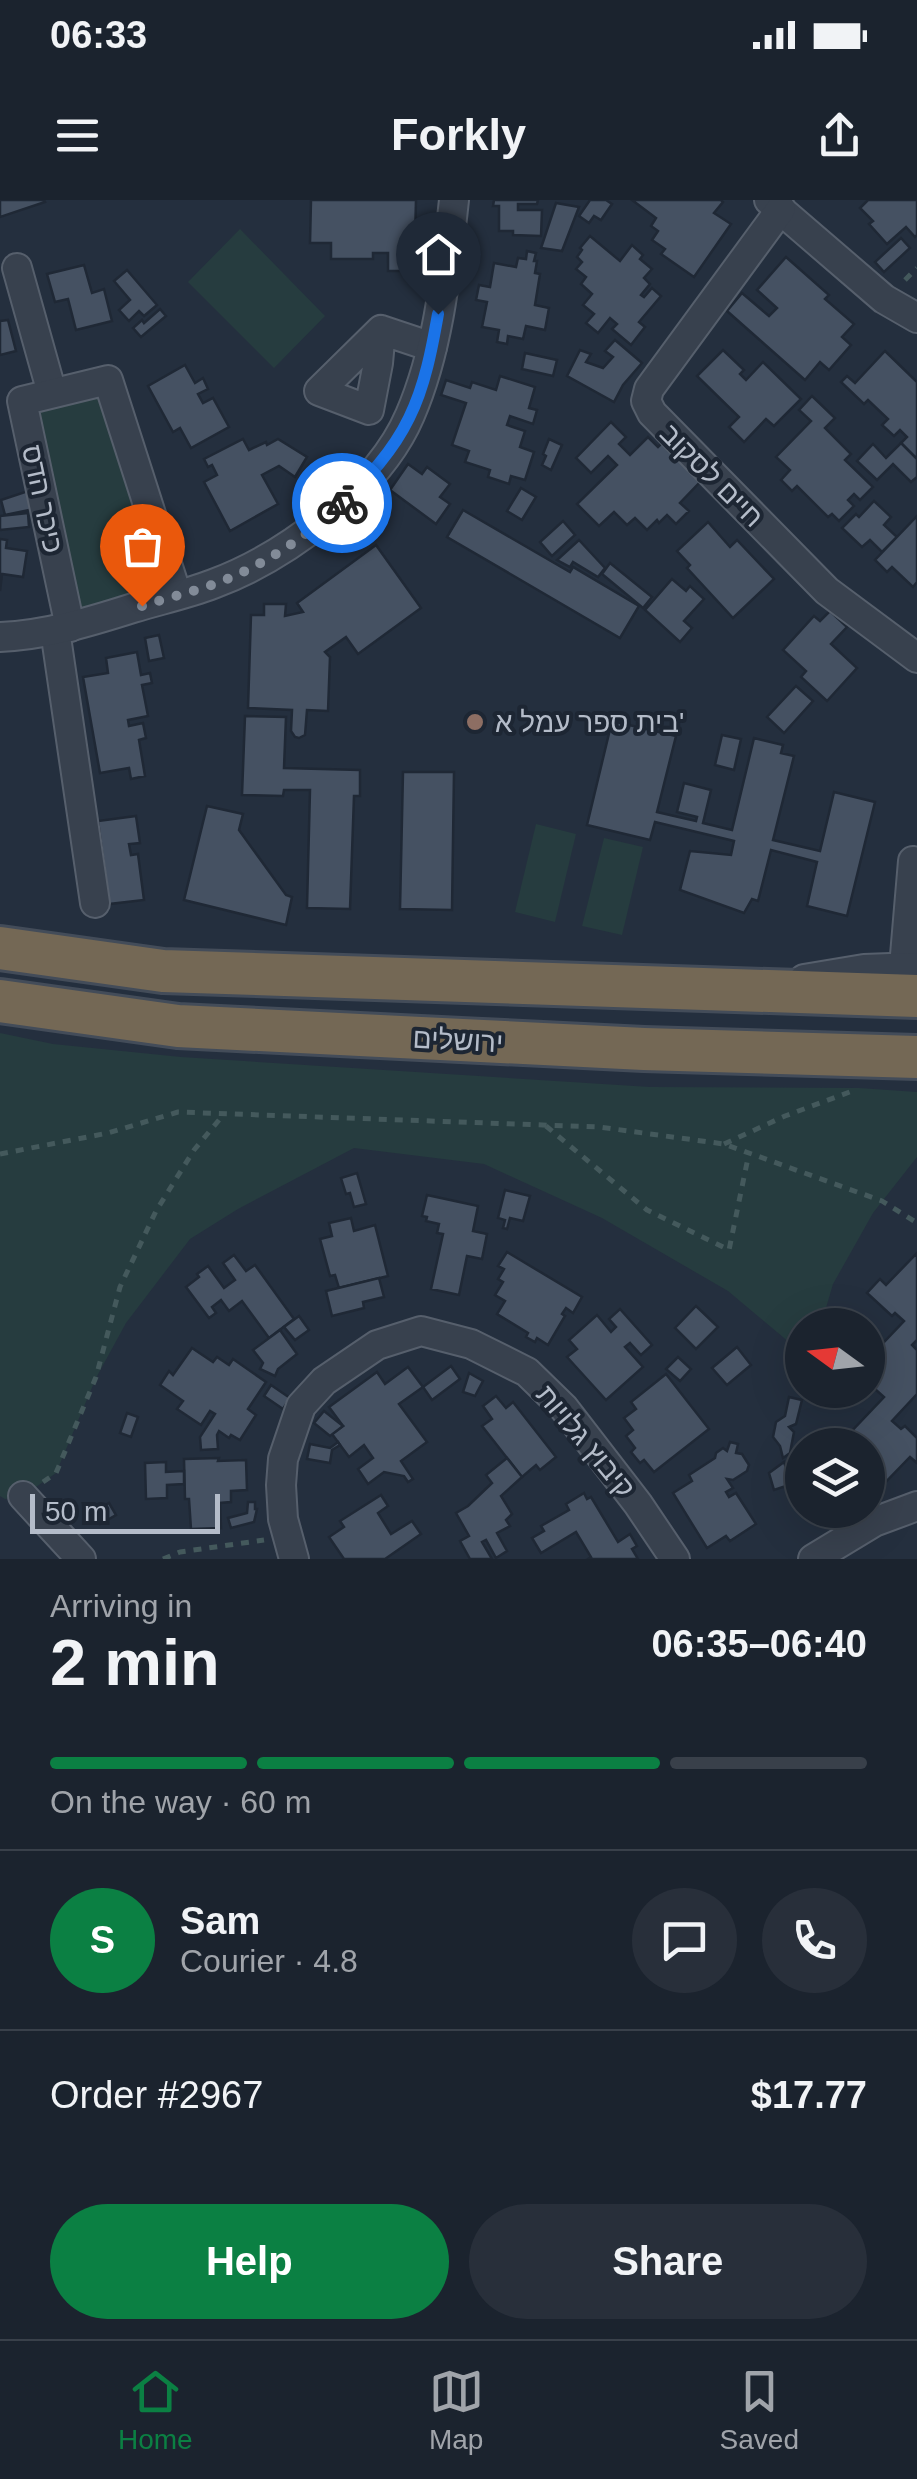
<!DOCTYPE html>
<html lang="en">
<head>
<meta charset="utf-8">
<style>
	:root { --surface:#1b232e; --page:#282f3a; --text:#f1f3f6; --muted:#a0a4aa; --line:#39404a; --accent:#0b8043 }
	body { margin:0; font-family:Arial,Heebo,sans-serif; background:var(--page); color:var(--text); height:100vh; display:flex; flex-direction:column; font-size:38px; white-space:nowrap }
	* { box-sizing:border-box; margin:0 }
	p { font-size:32px; color:var(--muted) }
	.icon { flex:none; width:55px; height:55px; fill:none; stroke:currentColor; stroke-width:2; stroke-linecap:round; stroke-linejoin:round }
	.map { position:relative; height:1359px; overflow:hidden }
	.drawer { display:flex; flex-direction:column; background:var(--surface); flex:1 }
	.drawer>* { flex:none }
	.needle { width:65px; rotate:285deg }
	.fabs { position:absolute; left:785px; top:1108px; display:grid; gap:20px }
	.fabs a { display:grid; place-items:center; width:100px; height:100px; border-radius:50%; background:var(--surface); box-shadow:0 10px 40px #0002,0 0 0 2px var(--line); font-size:50px }
	.scale { position:absolute; left:30px; bottom:25px; width:190px; box-sizing:border-box; padding-left:10px; border:5px solid #b4bcc9; border-top:0; font-size:28px; line-height:35px; white-space:nowrap; color:#b4bcc9; -webkit-text-stroke:8px #1d2633; paint-order:stroke }
	.pin { position:absolute; display:grid; place-items:center; width:85px; height:85px; color:#fff; margin:-102px -42px; border-radius:50% 50% 50% 0; rotate:-45deg; box-shadow:0 0 10px #0007 }
	.pin .icon { rotate:45deg }
	.courier { position:absolute; display:grid; place-items:center; width:100px; height:100px; margin:-50px; border:8px solid #1a73e8; border-radius:50%; background:#fff; color:#222; box-shadow:0 2px 12px #0007 }
	.overview em { font-style:normal; font-weight:700 }
	.overview div { display:flex; flex-direction:column-reverse }
	.overview { display:flex; align-items:center; justify-content:space-between; height:170px; padding:0 50px }
	h1 { font-size:65px; font-weight:700; line-height:75px }
	.bar { display:grid; grid-template-columns:repeat(4,1fr); gap:15px 10px; align-content:center; height:120px; padding:0 50px }
	.bar i { height:12px; border-radius:8px; background:var(--line) }
	.bar .selected { background:var(--accent) }
	.bar p { grid-column:span 4 }
	.line { display:flex; align-items:center; gap:25px; padding:0 50px; border-top:2px solid var(--line) }
	.line div { flex:1 }
	.round { display:grid; place-items:center; flex:none; width:105px; height:105px; border-radius:52px; background:var(--page) }
	.primary-button { display:flex; gap:20px; margin-top:auto; padding:20px 50px }
	.primary-button a { flex:1; height:115px; border-radius:60px; background:var(--accent); color:#fff; font-size:40px; font-weight:700; line-height:115px; text-align:center }
	.primary-button a+a { background:var(--page); color:var(--text) }
	.status { display:flex; justify-content:space-between; align-items:center; height:70px; padding:0 50px; background:var(--surface); direction:ltr }
	.status svg { height:28px; fill:currentColor }
	header { display:flex; justify-content:space-between; align-items:center; height:130px; padding:0 50px; background:var(--surface); font-size:45px; font-weight:700 }
	.tab-bar { display:flex; justify-content:space-around; align-items:center; height:140px; border-top:2px solid var(--line); background:var(--surface); font-size:28px; color:var(--muted) }
	.tab-bar a { display:grid; justify-items:center; gap:5px }
	.tab-bar .selected { color:var(--accent) }
	.map>svg:first-child { display:block }
</style>
</head>
<body>
<div class="status"><b>06:33</b><svg viewBox="0 0 49 12"><path d="M0 12V9h3v3zM5 12V6h3v6zM10 12V3h3v9zM15 12V0h3v12zM26 1h20v11H26zM47 4h2v5h-2z"/></svg></div>
<header><svg class="icon" aria-label="menu" viewBox="0 0 24 24"><path d="M4 6h16M4 12h16M4 18h16"/></svg>Forkly<svg class="icon" aria-label="share" viewBox="0 0 24 24"><path d="M12 15V3M7 8l5-5 5 5M5 13v7h14v-7"/></svg></header>
<div class="map">
<svg width="917" height="1359" viewBox="0 0 917 1359">
	<rect width="100%" height="100%" fill="#242f3e"/>
	<!-- green -->
	<g fill="#263c3f">
		<path d="M240,29L325,116L274,168L188,82Z"/>
		<path d="M108,180L177,395L70,427L22,201Z"/>
		<path d="M536,624L576,634L555,722L515,712Z"/>
		<path d="M604,638L643,647L622,735L582,726Z"/>
		<path d="M0,833L53,844L181,857L650,887L859,888L917,892V957L873,1013L833,1084L821,1125H802V1153L728,1091L602,1018L484,964L354,948L238,1009L190,1039L126,1123L96,1178L56,1273L23,1296L5,1299L0,1296Z"/>
	</g>
	<!-- building -->
	<g fill="#455162" stroke="#1f2835" stroke-width="2.5">
		<path d="M0,0H44L45,2L0,17Z"/>
		<path d="M311,0H416L415,39H405V71H388V53H373V59H331V43H310Z"/>
		<path d="M494,0H538L537,4H518V10H542L541,36L513,35V31H499V6H493Z"/>
		<path d="M590,0H606L612,4L601,20L594,16L589,23L579,16Z"/>
		<path d="M632,0H721L723,2L714,13L731,24L694,77L661,54L665,49L652,40L658,31L651,26L656,18Z"/>
		<path d="M868,0H917V35L915,37L906,27L887,44L869,24L873,21L860,8Z"/>
		<path d="M556,3L579,7L562,51L541,48Z"/>
		<path d="M590,36L620,61L632,45L643,55L640,59L652,69L644,78L650,84L641,95L644,97L652,88L661,96L639,122L645,127L631,145L612,129L617,124L610,118L598,133L586,123L594,114L583,105L592,94L581,84L586,77L576,69L582,62L577,57L582,50L580,48Z"/>
		<path d="M901,38L910,48L884,72L875,62Z"/>
		<path d="M527,51L536,53L534,61H537L535,73L540,74L535,105L549,108L545,130L526,126L523,139L508,136L507,144L497,142L499,130L482,127L487,102L476,100L479,85L490,87L494,63L516,67L518,58L526,59Z"/>
		<path d="M786,57L829,95L825,99L854,124L842,137L851,145L829,170L820,162L805,180L727,111L742,93L769,116L777,108L757,90Z"/>
		<path d="M84,65L92,93L104,89L112,121L76,130L68,99L55,102L47,74Z"/>
		<path d="M127,70L157,105L144,116L139,111L129,121L119,110L130,100L114,81Z"/>
		<path d="M160,109L166,116L141,137L133,128L142,120L144,123Z"/>
		<path d="M8,120L16,151L0,155V121Z"/>
		<path d="M615,140L642,163L623,185L614,202L567,176L580,150L591,154L586,162L603,168L613,157L605,151Z"/>
		<path d="M723,150L744,170L740,174L746,180L763,162L801,199L774,226L766,219L744,242L729,227L739,217L697,176Z"/>
		<path d="M885,151L917,182V259L901,243L907,237L900,230L894,236L882,225L888,219L868,200L864,204L841,182L847,176L855,183Z"/>
		<path d="M525,153L557,160L553,176L522,169Z"/>
		<path d="M185,165L195,183L203,178L208,189L198,194L203,203L213,198L229,227L191,248L180,228L173,232L148,186Z"/>
		<path d="M500,176L535,187L529,208L537,210L533,224L510,216L507,225L525,231L520,247L534,252L525,280L511,276L509,284L488,277L490,270L465,262L469,251L452,245L466,203L441,195L446,180L470,188L472,182L496,190Z"/>
		<path d="M812,196L835,218L825,228L851,254L845,260L873,287L860,300L854,294L848,300L854,306L839,321L832,314L828,317L797,286L792,291L781,280L790,270L776,257L811,221L799,210Z"/>
		<path d="M611,222L626,237L619,244L630,255L648,237L658,247L662,243L700,282L680,303L689,311L676,324L667,315L659,323L657,320L647,330L635,318L627,325L614,312L599,326L577,304L617,265L608,256L591,273L576,258Z"/>
		<path d="M243,239L249,250L266,242L267,245L278,239L307,257L295,277L279,266L262,275L278,304L230,331L204,282L217,275L212,265L208,267L204,259Z"/>
		<path d="M549,239L562,245L551,270L542,265L546,256L543,254Z"/>
		<path d="M901,243L917,259V277L911,282L893,264L877,280L857,261L873,244L886,258Z"/>
		<path d="M408,264L422,274L427,267L450,284L440,297L450,304L436,324L390,290Z"/>
		<path d="M521,288L536,297L522,320L507,311Z"/>
		<path d="M28,291L34,309L5,315L1,300Z"/>
		<path d="M874,301L891,317L884,325L897,337L882,352L870,340L862,347L842,328L856,314L859,317Z"/>
		<path d="M463,310L570,372L573,367L639,406L620,438L447,337Z"/>
		<path d="M28,313L29,327L0,330V316Z"/>
		<path d="M917,316V382L913,387L892,367L887,372L875,360Z"/>
		<path d="M563,321L575,335L552,356L540,342Z"/>
		<path d="M708,322L730,347L737,340L774,379L733,418L687,368L690,365L677,351Z"/>
		<path d="M0,339L7,340L6,348L27,351L23,377L2,374L0,391Z"/>
		<path d="M579,340L605,368L598,377L573,362L570,367L557,360Z"/>
		<path d="M376,345L421,408L358,454L346,437L325,452L330,457L328,511L307,510L305,535L299,538L295,537L291,531L292,510L248,508L251,415H264V404H286L285,416L303,412L297,403Z"/>
		<path d="M610,363L652,397L643,408L602,374Z"/>
		<path d="M672,379L686,391L690,386L704,399L684,421L692,428L680,442L645,410Z"/>
		<path d="M830,411L847,427L831,444L857,468L827,501L801,477L806,471L783,450L814,416L820,421Z"/>
		<path d="M159,435L164,458L149,461L145,438Z"/>
		<path d="M137,452L141,475L150,473L152,483L142,485L148,516L128,520L129,526L143,523L146,538L139,540L145,576L131,579L129,568L100,573L83,477L108,473L106,458Z"/>
		<path d="M796,486L813,501L784,533L767,517Z"/>
		<path d="M245,516L286,517L284,568L360,570V596H354L350,709L307,708L310,590H284L283,596L242,595Z"/>
		<path d="M612,521L676,536L657,612L696,621L697,617L677,612L684,583L711,590L703,623L732,630L754,538L783,545L781,553L794,556L773,640L820,651L834,592L875,602L847,716L807,706L817,662L771,650L758,701L752,699L744,713L680,690L690,651L731,655L734,641L655,622L650,640L587,625Z"/>
		<path d="M722,535L741,539L734,570L715,565Z"/>
		<path d="M403,572H454L452,710L400,709Z"/>
		<path d="M207,606L243,614L239,630L286,695L292,697L286,725L184,700Z"/>
		<path d="M136,616L140,643L129,644L131,655L138,654L144,700L109,704L98,621Z"/>
		<path d="M357,973L366,1004L354,1007L350,993L346,994L341,978Z"/>
		<path d="M505,990L530,996L523,1021L510,1018L507,1029L503,1028L505,1020L498,1018Z"/>
		<path d="M427,995L478,1006L473,1031L487,1034L482,1059L467,1056L459,1095L431,1089L443,1034L437,1033L439,1024L426,1021L427,1017L422,1016Z"/>
		<path d="M351,1018L354,1031L375,1025L388,1076L339,1088L335,1075L330,1076L320,1039L332,1036L329,1023Z"/>
		<path d="M507,1052L582,1097L573,1113L566,1108L562,1114L565,1116L548,1145L537,1138L535,1142L526,1137L528,1133L497,1114L505,1101L495,1095L503,1082L498,1079L504,1069L498,1066Z"/>
		<path d="M917,1053V1140L912,1145L917,1150V1194L892,1221L901,1229L905,1226L917,1238V1263L910,1257L876,1292L868,1284V1245L827,1244L840,1229L847,1236L884,1197L875,1189L871,1193L868,1190V1159L904,1121L895,1113L892,1116L867,1093L880,1079L886,1085Z"/>
		<path d="M234,1055L246,1071L255,1065L294,1119L269,1138L242,1101L229,1111L221,1100L212,1107L216,1113L209,1118L186,1087L199,1077L197,1074L208,1066L224,1088L235,1080L223,1063Z"/>
		<path d="M379,1078L384,1097L363,1102L364,1108L332,1116L326,1091Z"/>
		<path d="M696,1106L718,1127L696,1149L675,1128Z"/>
		<path d="M620,1109L652,1145L641,1155L630,1143L625,1147L643,1167L606,1200L567,1157L577,1149L569,1140L597,1115L611,1132L616,1127L609,1119Z"/>
		<path d="M299,1116L309,1130L295,1140L284,1127Z"/>
		<path d="M280,1130L297,1154L278,1169L275,1176L260,1169L263,1163L253,1150Z"/>
		<path d="M737,1147L751,1165L727,1185L712,1168Z"/>
		<path d="M192,1148L213,1162L217,1157L229,1165L233,1159L266,1182L248,1209L256,1215L240,1240L231,1235L229,1238L219,1231L217,1235L218,1249L201,1250L200,1237L215,1214L210,1211L201,1225L177,1209L183,1201L160,1185L169,1171L173,1175Z"/>
		<path d="M678,1157L691,1169L680,1181L666,1169Z"/>
		<path d="M451,1166L460,1179L432,1200L423,1187Z"/>
		<path d="M408,1167L423,1187L399,1204L427,1242L401,1261L413,1279L408,1282L404,1276L384,1272L368,1284L358,1269L373,1258L364,1245L349,1257L332,1234L343,1226L329,1207L377,1172L385,1184Z"/>
		<path d="M469,1173L483,1181L475,1196L463,1192Z"/>
		<path d="M666,1174L709,1229L654,1272L644,1260L640,1263L631,1252L635,1248L626,1236L633,1230L624,1218L636,1209L631,1202Z"/>
		<path d="M271,1185L290,1198L283,1209L264,1196Z"/>
		<path d="M496,1196L506,1208L513,1202L556,1257L540,1270L536,1265L522,1277L482,1226L492,1219L483,1206Z"/>
		<path d="M789,1197L802,1200L796,1224L789,1227L794,1232L790,1253L783,1258L780,1246L773,1237L776,1222L785,1216Z"/>
		<path d="M324,1211L343,1226L330,1236L314,1223Z"/>
		<path d="M127,1213L138,1217L131,1237L120,1233Z"/>
		<path d="M338,1242L340,1245L332,1250L330,1263L307,1259L310,1244L330,1248Z"/>
		<path d="M730,1242L738,1244L736,1253L742,1254L749,1265L747,1271L733,1280L727,1279L733,1288L726,1292L729,1297L736,1293L756,1324L730,1341L726,1336L707,1348L673,1293L692,1281L689,1275L715,1258L716,1253L723,1248L727,1251Z"/>
		<path d="M219,1258L218,1261L246,1260L247,1290L231,1291V1302L220,1303L221,1328L191,1329L189,1299H185L184,1259Z"/>
		<path d="M507,1258L522,1277L501,1296L512,1314L506,1320L510,1326L497,1333L507,1351L496,1358L486,1340L482,1342L492,1359H470L460,1341L469,1336L456,1313L468,1306L492,1283L486,1275Z"/>
		<path d="M166,1262V1272L184,1271V1284L167,1285V1298L146,1299L145,1263Z"/>
		<path d="M784,1262L792,1284L774,1290L769,1273Z"/>
		<path d="M584,1293L587,1299L591,1297L618,1342L630,1334L637,1346L632,1349L638,1359H588L591,1357L576,1332L541,1353L532,1338L544,1331L541,1326L569,1310L566,1304Z"/>
		<path d="M381,1295L388,1306L378,1313L391,1334L412,1321L421,1334L385,1359H344L329,1337L344,1327L340,1321Z"/>
		<path d="M248,1302H255V1309H257L254,1322L231,1328L228,1318L247,1313Z"/>
		<path d="M109,1303L116,1315L100,1324L93,1312Z"/>
	</g>
	<g fill="none" stroke-linecap="round" stroke-linejoin="round">
		<!-- minor casing -->
		<g stroke="#565f6c" stroke-width="32">
			<g id="minor">
				<path d="M769,0L884,99L917,118"/>
				<path d="M781,9L649,189L646,201L652,213L827,391L917,458"/>
				<path d="M17,68L52,193"/>
				<path d="M381,130L378,163L369,210L319,191L381,130L432,147"/>
				<path d="M70,427L22,201L108,180L177,395"/>
				<path d="M55,430L95,703"/>
				<path d="M0,437C46,435 89,422 133,408C159,400 187,394 213,384C286,357 379,288 410,215C439,148 446,72 454,0"/>
				<path d="M904,767L913,661"/>
				<path d="M804,779L864,769L917,767"/>
				<path d="M23,1296L81,1359"/>
				<path d="M294,1359L283,1319L281,1285L283,1259L301,1206L324,1181L377,1145L421,1131L471,1144L527,1172L564,1208L638,1304L675,1359"/>
				<path d="M813,1359L874,1322L917,1306"/>
			</g>
		</g>
		<!-- highway casing -->
		<g stroke="#434c59" stroke-width="48">
			<g id="highway">
				<path d="M0,748L163,771L917,796"/>
				<path d="M0,801L178,826L644,849L917,857"/>
			</g>
		</g>
		<!-- path -->
		<g stroke="#44595c" stroke-width="5" stroke-dasharray="8 8" stroke-linecap="butt">
			<path d="M905,80L917,68"/>
			<path d="M546,926L647,1010L729,1050L749,953"/>
			<path d="M724,944L785,916L855,890"/>
			<path d="M0,954L108,933L178,912L599,927L724,944L882,1001L917,1023"/>
			<path d="M43,1282L56,1273L96,1177L120,1087L156,1011L194,950L224,914"/>
			<path d="M163,1359L180,1352L264,1340"/>
		</g>
		<!-- minor -->
		<use href="#minor" stroke="#38414e" stroke-width="28"/>
		<!-- highway -->
		<use href="#highway" stroke="#746855" stroke-width="42"/>
	</g>
	<g fill="none" stroke-linecap="round" stroke-linejoin="round">
		<!-- done -->
		<path stroke="#828b98" stroke-width="10" stroke-dasharray="0 18" d="M142,406C164,399 187,393 209,386C258,369 306,338 342,303"/>
		<!-- route -->
		<path stroke="#1a73e8" stroke-width="12" d="M342,303C368,278 393,251 409,218C425,186 432,148 438,114"/>
	</g>
	<!-- markers -->
	<circle fill="#8d6e63" stroke="#1d2633" stroke-width="4" cx="475" cy="522" r="10"/>
	<g text-anchor="middle" stroke-width="8" stroke-linejoin="round" paint-order="stroke">
		<!-- street labels -->
		<g font-size="28" fill="#b4bcc9" stroke="#1d2633">
			<text transform="translate(712 275) rotate(45)" y="10">חיים לסקוב</text>
			<text transform="translate(43 299) rotate(78)" y="10">כיכר הדס</text>
			<text transform="translate(458 840) rotate(3)" y="10">ירושלים</text>
			<text transform="translate(586 1241) rotate(50)" y="10">קיבוץ גלויות</text>
		</g>
		<!-- poi labels -->
		<g font-size="28" fill="#b4bcc9" stroke="#1d2633" text-anchor="start">
			<text x="495" y="532">בית ספר עמל א'</text>
		</g>
	</g>
</svg>
<div class="fabs">
<a><svg class="needle" viewBox="-14 -14 28 28"><path d="M0-13l5 13h-10z" fill="#e53935"/><path d="M0 13l5-13h-10z" fill="#a0a4aa"/></svg></a>
<a><svg class="icon" aria-label="layers" viewBox="0 0 24 24"><path d="M12 4l9 5-9 5-9-5zM3 14l9 5 9-5"/></svg></a>
</div>
<div class="scale">50 m</div>
<div class="pin" style="left:142px;top:406px;background:#ea580c"><svg class="icon" aria-label="bag" viewBox="0 0 24 24"><path d="M5 8h14l-1 12H6zM9 8a3 3 0 0 1 6 0"/></svg></div>
<div class="pin" style="left:438px;top:114px;background:#1f2937"><svg class="icon" aria-label="home" viewBox="0 0 24 24"><path d="M3 11l9-7 9 7M6 9v11h12V9"/></svg></div>
<div class="courier" style="left:342px;top:303px"><svg class="icon" aria-label="bike" viewBox="0 0 24 24"><circle cx="6" cy="16" r="4"/><circle cx="18" cy="16" r="4"/><path d="M6 16l4-8h5l3 8M10 8l3 8H6M13 5h3"/></svg></div>
</div>
<section class="drawer">
<div class="overview"><div><h1>2 min</h1><p>Arriving in</p></div><em>06:35–06:40</em></div>
<div class="bar"><i class="selected"></i><i class="selected"></i><i class="selected"></i><i></i><p>On the way · 60 m</p></div>
<div class="line" style="height:180px"><b class="round" style="background:var(--accent);color:#fff">S</b><div><b>Sam</b><p>Courier · 4.8</p></div><a class="round"><svg class="icon" aria-label="chat" viewBox="0 0 24 24"><path d="M4 5h16v11H9l-5 4z"/></svg></a><a class="round"><svg class="icon" aria-label="phone" viewBox="0 0 24 24"><path d="M5 4h4l2 5-3 2q2 4 5 5l2-3 5 2v4C11 20 4 13 5 4z"/></svg></a></div>
<div class="line" style="height:130px"><div>Order #2967</div><b>$17.77</b></div>
<div class="primary-button"><a>Help</a><a>Share</a></div>
</section>
<nav class="tab-bar">
<a class="selected"><svg class="icon" aria-label="home" viewBox="0 0 24 24"><path d="M3 11l9-7 9 7M6 9v11h12V9"/></svg>Home</a>
<a><svg class="icon" aria-label="map" viewBox="0 0 24 24"><path d="M3 6l6-2 6 2 6-2v14l-6 2-6-2-6 2zM9 4v14M15 6v14"/></svg>Map</a>
<a><svg class="icon" aria-label="saved" viewBox="0 0 24 24"><path d="M7 4h10v16l-5-4-5 4z"/></svg>Saved</a>
</nav>
</body>
</html>
